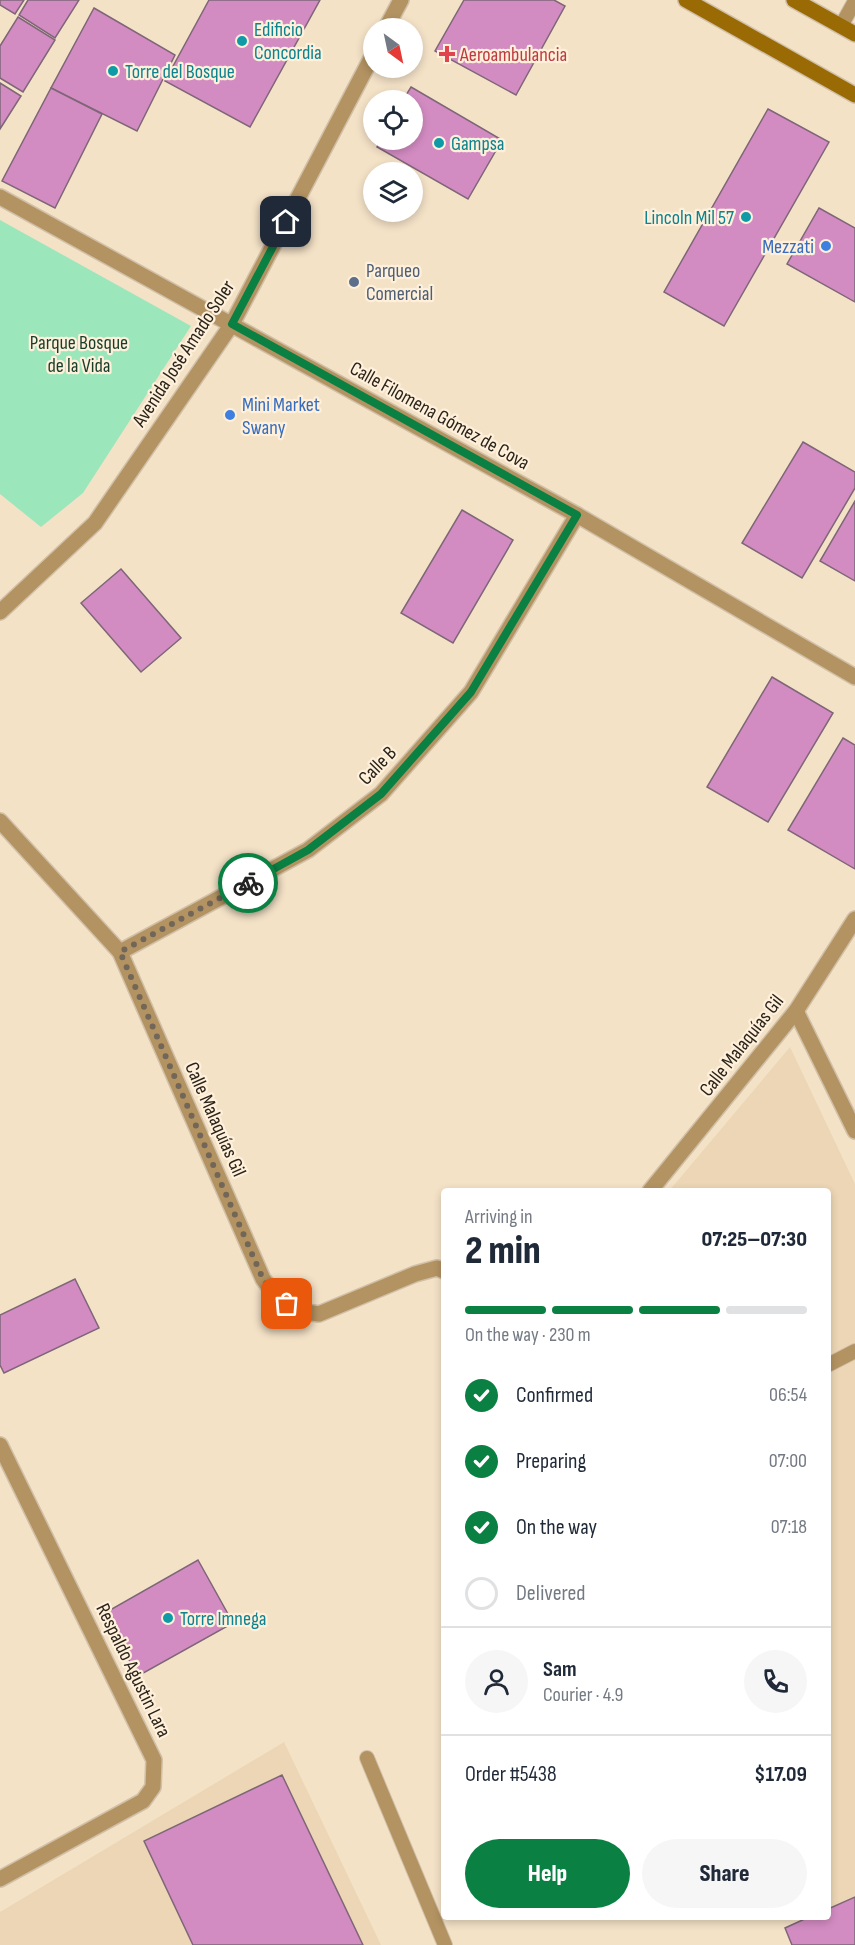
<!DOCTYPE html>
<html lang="en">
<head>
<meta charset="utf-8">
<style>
	:root { --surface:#fff; --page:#f6f6f7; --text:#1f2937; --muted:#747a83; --line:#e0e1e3; --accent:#0b8043 }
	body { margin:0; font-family:"Sofia Sans Condensed",sans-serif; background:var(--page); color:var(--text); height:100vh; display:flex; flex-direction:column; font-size:22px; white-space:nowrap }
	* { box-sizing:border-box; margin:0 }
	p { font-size:20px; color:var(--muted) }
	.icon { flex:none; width:33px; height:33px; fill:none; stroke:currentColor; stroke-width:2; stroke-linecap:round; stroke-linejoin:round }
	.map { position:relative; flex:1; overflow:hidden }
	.side { position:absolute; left:441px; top:1188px; width:390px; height:732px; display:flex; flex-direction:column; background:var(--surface); border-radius:6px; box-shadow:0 3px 9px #0003 }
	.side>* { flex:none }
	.needle { width:39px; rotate:147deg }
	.buttons { position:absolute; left:363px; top:18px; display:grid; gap:12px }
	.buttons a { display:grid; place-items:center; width:60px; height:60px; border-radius:50%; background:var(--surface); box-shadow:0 3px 9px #0003; font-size:30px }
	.pin { position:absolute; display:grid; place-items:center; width:51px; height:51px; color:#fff; margin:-26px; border-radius:12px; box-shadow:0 3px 9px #0006 }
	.courier { position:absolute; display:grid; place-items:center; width:60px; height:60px; margin:-30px; border:4px solid #0b8043; border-radius:50%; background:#fff; color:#222; box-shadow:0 2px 8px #0007 }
	.headline em { font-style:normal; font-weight:800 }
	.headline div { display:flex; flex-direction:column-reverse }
	.headline { display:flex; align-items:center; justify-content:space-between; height:102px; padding:0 24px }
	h1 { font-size:39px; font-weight:800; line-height:45px }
	.bar { display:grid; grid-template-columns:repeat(4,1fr); gap:9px 6px; align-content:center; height:72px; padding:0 24px }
	.bar i { height:8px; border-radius:4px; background:var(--line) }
	.bar .active { background:var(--accent) }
	.bar p { grid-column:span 4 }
	.line { display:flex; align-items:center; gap:15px; padding:0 24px; border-top:2px solid var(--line) }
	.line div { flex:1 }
	.round { display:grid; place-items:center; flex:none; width:63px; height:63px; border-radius:32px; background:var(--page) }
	ol { padding:0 24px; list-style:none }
	li { display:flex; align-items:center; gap:18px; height:66px }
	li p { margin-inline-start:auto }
	li .icon { padding:6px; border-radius:50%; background:var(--accent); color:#fff; stroke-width:4 }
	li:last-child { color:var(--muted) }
	li i { width:33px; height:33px; border:3px solid var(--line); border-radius:50% }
	.button { display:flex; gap:12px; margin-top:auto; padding:12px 24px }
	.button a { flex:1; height:69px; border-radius:36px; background:var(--accent); color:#fff; font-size:24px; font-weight:800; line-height:69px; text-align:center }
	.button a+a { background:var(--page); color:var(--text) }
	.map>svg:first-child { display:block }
</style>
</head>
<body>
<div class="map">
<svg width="855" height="1945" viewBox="0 0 855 1945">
	<rect width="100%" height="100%" fill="#f4e2c7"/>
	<!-- built -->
	<g fill="#ecd6b5">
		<path d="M790,1047L855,1184V1945H811L800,1917H828V1191H669Z"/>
		<path d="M284,1742L381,1945H0V1912Z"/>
	</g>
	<!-- green -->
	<path fill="#9ce6bc" d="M0,220L191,326L83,493L41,527L0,494Z"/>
	<!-- building -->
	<g fill="#d38cc2" stroke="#7e6678" stroke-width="1.5">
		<path d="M0,0H24L15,14L0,5Z"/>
		<path d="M28,0H79L55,38L19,15Z"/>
		<path d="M209,0H320L250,127L165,81Z"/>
		<path d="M464,0H554L565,6L516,95L435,51Z"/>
		<path d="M94,8L175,55L137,131L51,88Z"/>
		<path d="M18,17L55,40L23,92L0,78V46Z"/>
		<path d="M0,83L21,96L0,129Z"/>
		<path d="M411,87L502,140L468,199L377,147L381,140H412V100H403Z"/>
		<path d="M51,88L102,114L55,208L2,181Z"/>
		<path d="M768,109L829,142L724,326L664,292Z"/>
		<path d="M819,208L855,228V302L787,264Z"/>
		<path d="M803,442L855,472V488L802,578L742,543Z"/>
		<path d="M855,501V581L820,561Z"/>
		<path d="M462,510L513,540L453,643L401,613Z"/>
		<path d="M121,569L181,638L141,672L81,603Z"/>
		<path d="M772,677L833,713L768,822L707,787Z"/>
		<path d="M843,738L855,745V869L788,830Z"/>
		<path d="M75,1279L99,1328L4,1373L0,1365V1315Z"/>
		<path d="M198,1560L233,1623L138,1676L103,1614Z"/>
		<path d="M282,1775L363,1945H193L144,1841Z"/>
		<path d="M855,1897V1945H792L785,1928L809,1917H828V1909Z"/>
	</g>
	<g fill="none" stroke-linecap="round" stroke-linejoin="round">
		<!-- lane casing -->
		<g stroke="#d0c0a8" stroke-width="16">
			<g id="lane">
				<path d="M841,26L855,1"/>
				<path d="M828,1365L855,1351"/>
				<path d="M367,1758L445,1945"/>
			</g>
		</g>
		<!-- street casing -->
		<g stroke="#d0c0a8" stroke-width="18">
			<g id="street">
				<path d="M386,28L401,0"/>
				<path d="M0,197L577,515L855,677"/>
				<path d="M0,612L95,523L232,324L374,53"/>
				<path d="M0,821L120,952L263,1279L276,1296L299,1311L319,1314L415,1274L437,1268L444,1271"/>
				<path d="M120,952L308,850L381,794L471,692L577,515"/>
				<path d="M796,1011L855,1131"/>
				<path d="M650,1191L796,1011L855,919"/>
				<path d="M0,1445L154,1760L153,1787L143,1801L0,1879"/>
			</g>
		</g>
		<!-- secondary casing -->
		<g stroke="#d0c0a8" stroke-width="18">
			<g id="secondary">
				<path d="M686,0L855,95"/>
				<path d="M794,0L855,34"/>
			</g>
		</g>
		<!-- lane -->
		<use href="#lane" stroke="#b49362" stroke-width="14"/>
		<!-- street -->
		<use href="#street" stroke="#b49362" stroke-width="15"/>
		<!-- secondary -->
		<use href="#secondary" stroke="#9a6a05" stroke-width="15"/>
	</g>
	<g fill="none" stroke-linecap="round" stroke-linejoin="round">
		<!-- done -->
		<path stroke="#716657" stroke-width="6" stroke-dasharray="0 10.8" d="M248,883L120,952L263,1279L276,1296L287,1304"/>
		<!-- route -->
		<path stroke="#0b8043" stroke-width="8" d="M248,883L308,850L381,794L471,692L577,515L232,324L286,222"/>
	</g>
	<!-- markers -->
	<g fill="#0f9aa8" stroke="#fef0da" stroke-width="2">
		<circle cx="242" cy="41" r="6"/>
		<circle cx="113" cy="71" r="6"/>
		<circle cx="439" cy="143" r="6"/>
		<circle cx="746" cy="217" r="6"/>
		<circle cx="168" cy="1618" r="6"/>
	</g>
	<path fill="#e0444e" stroke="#fef0da" stroke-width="2" d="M444 45h6v6h6v6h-6v6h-6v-6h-6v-6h6z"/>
	<g fill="#3f7fe0" stroke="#fef0da" stroke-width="2">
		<circle cx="826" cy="246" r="6"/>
		<circle cx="230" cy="415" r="6"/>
	</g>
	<circle fill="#5c6f8a" stroke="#fef0da" stroke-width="2" cx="354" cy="282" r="6"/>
	<g text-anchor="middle" stroke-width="4.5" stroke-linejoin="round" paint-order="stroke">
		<!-- culture labels -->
		<g font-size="20" fill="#0d838f" stroke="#fef0da" text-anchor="start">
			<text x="254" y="36">Edificio<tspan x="254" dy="23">Concordia</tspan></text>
			<text x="125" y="78">Torre del Bosque</text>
			<text x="451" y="150">Gampsa</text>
			<text x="734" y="224" text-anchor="end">Lincoln Mil 57</text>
			<text x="180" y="1625">Torre Imnega</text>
		</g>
		<!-- health labels -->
		<g font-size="20" fill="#be3a42" stroke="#fef0da" text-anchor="start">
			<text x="460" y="61">Aeroambulancia</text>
		</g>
		<!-- shop labels -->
		<g font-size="20" fill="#366cbe" stroke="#fef0da" text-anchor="end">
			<text x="814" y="253">Mezzati</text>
			<text x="242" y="411" text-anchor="start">Mini Market<tspan x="242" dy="23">Swany</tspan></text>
		</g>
		<!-- service labels -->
		<g font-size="20" fill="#4e5e75" stroke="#fef0da" text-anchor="start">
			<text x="366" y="277">Parqueo<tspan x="366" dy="23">Comercial</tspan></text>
		</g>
		<!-- park labels -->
		<g font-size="20" fill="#173e2a" stroke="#fef0da">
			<text x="79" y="349">Parque Bosque<tspan x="79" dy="23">de la Vida</tspan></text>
		</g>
		<!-- street labels -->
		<g font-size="20" fill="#2b241a" stroke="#fef0da">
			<text transform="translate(183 353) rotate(-57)" y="7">Avenida José Amado Soler</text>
			<text transform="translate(440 415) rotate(29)" y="7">Calle Filomena Gómez de Cova</text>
			<text transform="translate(377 765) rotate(-46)" y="7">Calle B</text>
			<text transform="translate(741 1045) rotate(-52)" y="7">Calle Malaquías Gil</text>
			<text transform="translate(216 1119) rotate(66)" y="7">Calle Malaquías Gil</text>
			<text transform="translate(134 1670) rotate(64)" y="7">Respaldo Agustin Lara</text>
		</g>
	</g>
</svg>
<div class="buttons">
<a><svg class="needle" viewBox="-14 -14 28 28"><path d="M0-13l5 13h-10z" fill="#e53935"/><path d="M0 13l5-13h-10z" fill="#747a83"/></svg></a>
<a><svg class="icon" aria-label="locate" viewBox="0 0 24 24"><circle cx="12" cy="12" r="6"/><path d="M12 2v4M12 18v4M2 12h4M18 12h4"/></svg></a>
<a><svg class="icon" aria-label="layers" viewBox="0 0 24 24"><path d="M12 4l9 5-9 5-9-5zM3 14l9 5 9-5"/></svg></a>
</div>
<div class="pin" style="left:287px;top:1304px;background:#ea580c"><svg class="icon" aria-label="bag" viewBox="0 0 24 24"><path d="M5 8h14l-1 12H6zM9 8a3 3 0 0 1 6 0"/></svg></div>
<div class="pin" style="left:286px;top:222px;background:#1f2937"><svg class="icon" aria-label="home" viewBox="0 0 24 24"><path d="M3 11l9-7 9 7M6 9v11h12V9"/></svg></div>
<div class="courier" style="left:248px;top:883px"><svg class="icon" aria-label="bike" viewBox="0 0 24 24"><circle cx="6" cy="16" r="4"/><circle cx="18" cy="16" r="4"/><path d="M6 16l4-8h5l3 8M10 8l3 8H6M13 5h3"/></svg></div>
<section class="side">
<div class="headline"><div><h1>2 min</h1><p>Arriving in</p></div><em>07:25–07:30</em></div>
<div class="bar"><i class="active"></i><i class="active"></i><i class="active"></i><i></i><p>On the way · 230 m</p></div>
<ol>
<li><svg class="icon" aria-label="check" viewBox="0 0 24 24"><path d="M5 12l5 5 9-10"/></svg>Confirmed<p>06:54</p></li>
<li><svg class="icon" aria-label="check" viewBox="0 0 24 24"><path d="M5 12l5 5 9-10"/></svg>Preparing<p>07:00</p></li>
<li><svg class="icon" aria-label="check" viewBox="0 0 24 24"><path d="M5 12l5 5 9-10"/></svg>On the way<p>07:18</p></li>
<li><i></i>Delivered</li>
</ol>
<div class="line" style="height:108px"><a class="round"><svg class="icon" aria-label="person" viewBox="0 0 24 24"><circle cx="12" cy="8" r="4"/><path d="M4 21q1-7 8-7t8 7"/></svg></a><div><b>Sam</b><p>Courier · 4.9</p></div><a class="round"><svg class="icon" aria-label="phone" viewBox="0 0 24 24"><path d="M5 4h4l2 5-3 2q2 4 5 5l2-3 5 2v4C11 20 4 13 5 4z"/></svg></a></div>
<div class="line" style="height:78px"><div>Order #5438</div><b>$17.09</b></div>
<div class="button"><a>Help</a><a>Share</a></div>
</section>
</div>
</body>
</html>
